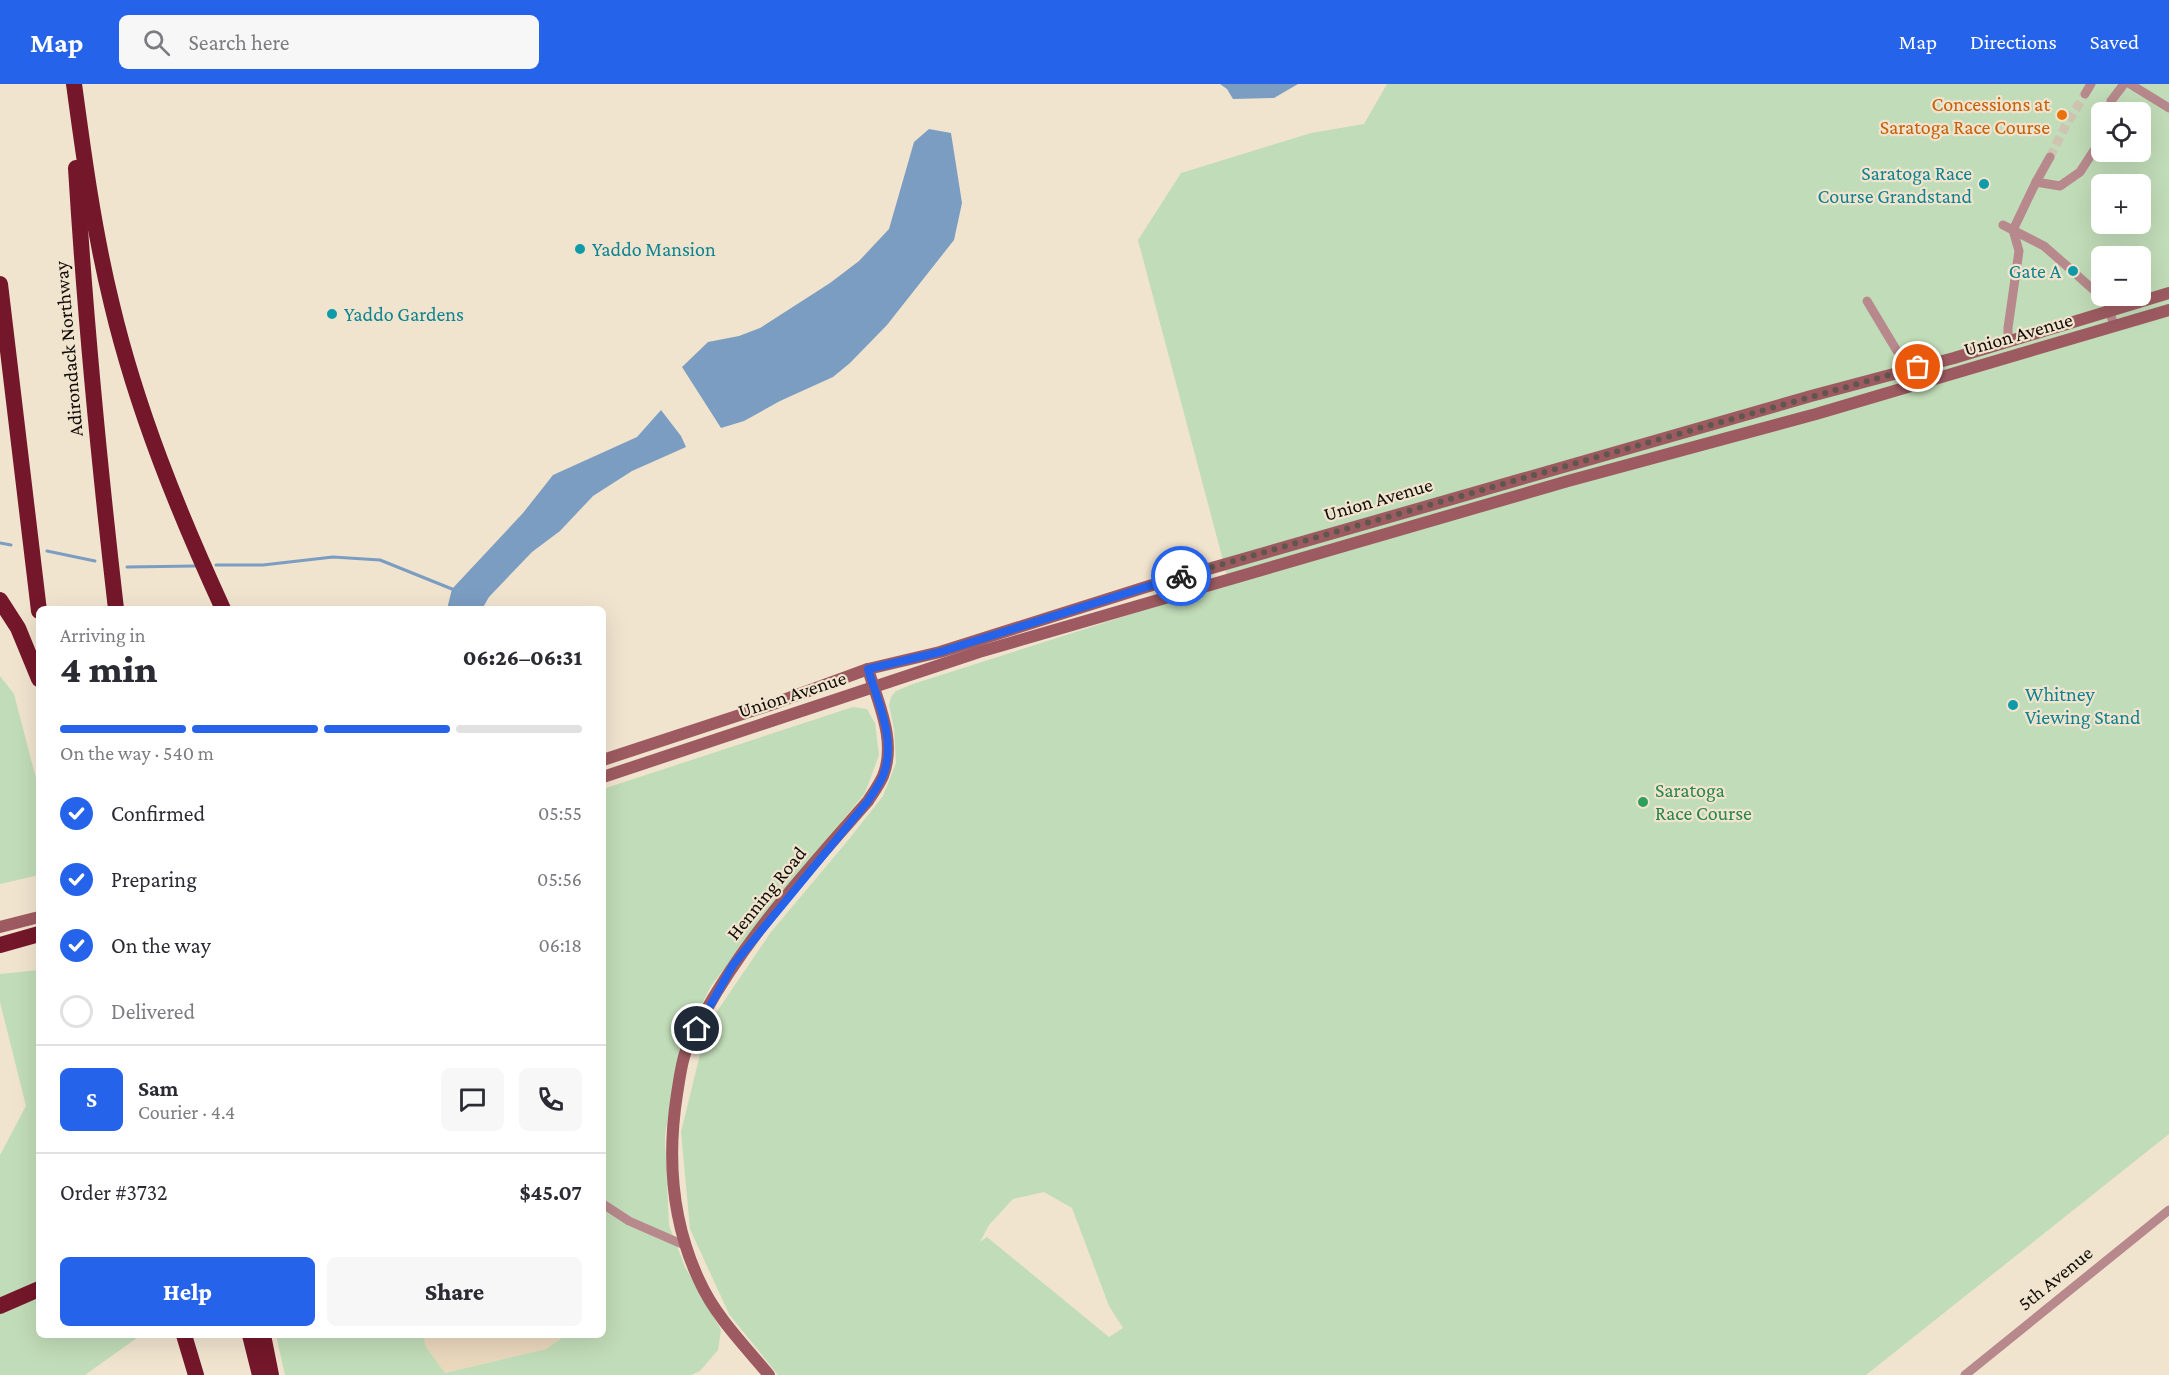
<!DOCTYPE html>
<html lang="en">
<head>
<meta charset="utf-8">
<style>
	:root { --surface:#fff; --page:#f7f7f7; --text:#2b2b33; --muted:#7c7c81; --line:#e1e1e2; --accent:#2563eb }
	body { margin:0; font-family:"Crimson Pro",serif; background:var(--page); color:var(--text); height:100vh; display:flex; flex-direction:column; font-size:22px; white-space:nowrap }
	* { box-sizing:border-box; margin:0 }
	p { font-size:20px; color:var(--muted) }
	.icon { flex:none; width:33px; height:33px; fill:none; stroke:currentColor; stroke-width:2; stroke-linecap:round; stroke-linejoin:round }
	.map { position:relative; flex:1; overflow:hidden }
	.sheet { position:absolute; left:36px; top:522px; width:570px; height:732px; display:flex; flex-direction:column; background:var(--surface); border-radius:9px; box-shadow:0 6px 24px #0002 }
	.sheet>* { flex:none }
	.buttons { position:absolute; left:2091px; top:18px; display:grid; gap:12px }
	.buttons a { display:grid; place-items:center; width:60px; height:60px; border-radius:9px; background:var(--surface); box-shadow:0 6px 24px #0002; font-size:30px }
	.pin { position:absolute; display:grid; place-items:center; width:51px; height:51px; color:#fff; margin:-26px; border:3px solid #fff; border-radius:50%; box-shadow:0 2px 6px #0007 }
	.courier { position:absolute; display:grid; place-items:center; width:60px; height:60px; margin:-30px; border:4px solid #2563eb; border-radius:50%; background:#fff; color:#222; box-shadow:0 2px 8px #0007 }
	.overview em { font-style:normal; font-weight:800 }
	.overview div { display:flex; flex-direction:column-reverse }
	.overview { display:flex; align-items:center; justify-content:space-between; height:102px; padding:0 24px }
	h1 { font-size:39px; font-weight:800; line-height:45px }
	.bar { display:grid; grid-template-columns:repeat(4,1fr); gap:9px 6px; align-content:center; height:72px; padding:0 24px }
	.bar i { height:8px; border-radius:4px; background:var(--line) }
	.bar .active { background:var(--accent) }
	.bar p { grid-column:span 4 }
	.line { display:flex; align-items:center; gap:15px; padding:0 24px; border-top:2px solid var(--line) }
	.line div { flex:1 }
	.round { display:grid; place-items:center; flex:none; width:63px; height:63px; border-radius:9px; background:var(--page) }
	ol { padding:0 24px; list-style:none }
	li { display:flex; align-items:center; gap:18px; height:66px }
	li p { margin-inline-start:auto }
	li .icon { padding:6px; border-radius:50%; background:var(--accent); color:#fff; stroke-width:4 }
	li:last-child { color:var(--muted) }
	li i { width:33px; height:33px; border:3px solid var(--line); border-radius:50% }
	.button { display:flex; gap:12px; margin-top:auto; padding:12px 24px }
	.button a { flex:1; height:69px; border-radius:9px; background:var(--accent); color:#fff; font-size:24px; font-weight:800; line-height:69px; text-align:center }
	.button a+a { background:var(--page); color:var(--text) }
	header { display:flex; align-items:center; gap:36px; box-sizing:border-box; height:84px; padding:0 30px; background:var(--accent); color:#fff }
	header strong { font-size:28px }
	nav { display:flex; gap:33px; margin-inline-start:auto; font-size:21px }
	.search { width:420px; height:54px; background:var(--page); display:flex; align-items:center; gap:15px; box-sizing:border-box; padding:0 21px; border-radius:9px; color:var(--muted); font-size:22px }
	.map>svg:first-child { display:block }
</style>
</head>
<body>
<header>
<strong>Map</strong>
<div class="search"><svg class="icon" aria-label="search" viewBox="0 0 24 24"><circle cx="10" cy="10" r="6"/><path d="M15 15l6 6"/></svg>Search here</div>
<nav><a>Map</a><a>Directions</a><a>Saved</a></nav>
</header>
<div class="map">
<svg width="2169" height="1291" viewBox="0 0 2169 1291">
	<rect width="100%" height="100%" fill="#f1e4cf"/>
	<!-- built -->
	<path fill="#ead8bd" d="M423,1251H566L546,1265L444,1289L426,1263Z"/>
	<!-- green -->
	<g fill="#c1dcb8" fill-rule="evenodd">
		<path d="M1387,0H2169V1050L1866,1291H778L729,1230L690,1145L681,1048L707,942L771,848L845,760L883,712L896,679L894,645L889,621L891,613L896,607L913,600L1229,499L1138,156L1181,89L1311,49L1364,40ZM2102,28H2140V68H2102ZM2102,100H2140V140H2102ZM2102,172H2140V212H2102ZM1044,1108L1072,1124L1109,1222L1123,1244L1109,1253L987,1153L980,1158L989,1141L1013,1115Z"/>
		<path d="M0,592L14,610L39,706V791L0,800Z"/>
		<path d="M853,623L867,625L875,639L879,671L865,709L789,801L711,902L691,942L676,980L665,1053L669,1141L685,1183L721,1246L718,1266L700,1287L691,1291H285L276,1251H423L426,1263L445,1289L546,1265L566,1251H603V705Z"/>
		<path d="M39,886V1251H141L85,1291H0V1071L26,1022L0,918V890Z"/>
	</g>
	<!-- water -->
	<g fill="#7b9dc2">
		<path d="M1220,0H1298L1274,14L1233,15L1227,5Z"/>
		<path d="M929,45L951,49L962,119L954,156L887,241L850,279L833,293L780,317L744,337L721,344L682,283L708,258L739,252L760,244L830,199L859,177L889,145L914,58Z"/>
		<path d="M661,326L681,352L686,363L632,387L593,412L560,447L532,468L489,513L482,525H447L452,505L523,429L553,391L637,353Z"/>
	</g>
	<g fill="none" stroke-linecap="round" stroke-linejoin="round">
		<!-- stream -->
		<g stroke="#7b9dc2" stroke-width="3">
			<path d="M0,459L11,461"/>
			<path d="M47,467L95,477"/>
			<path d="M216,481H263L333,473L380,476L452,505"/>
			<path d="M127,483L195,482"/>
		</g>
		<!-- street-tunnel -->
		<path stroke="#cfc3b1" stroke-width="9" stroke-dasharray="9 4.5" stroke-linecap="butt" d="M2050,73L2066,41L2085,10"/>
		<!-- street -->
		<g stroke="#b7898c" stroke-width="9">
			<path d="M2130,0L2169,24"/>
			<path d="M2085,10L2091,0"/>
			<path d="M2110,28L2111,17L2124,0"/>
			<path d="M2036,98L2050,73"/>
			<path d="M2003,141L2044,162L2068,183"/>
			<path d="M2078,192L2107,218L2114,242"/>
			<path d="M1867,217L1897,267"/>
			<path d="M2008,257V244L2019,167L2013,146L2036,98L2060,102L2080,88L2102,54"/>
			<path d="M603,1120L629,1137L684,1161"/>
			<path d="M1965,1291L2169,1126"/>
		</g>
		<!-- secondary -->
		<g stroke="#9d5b61" stroke-width="12">
			<path d="M603,676L770,621L868,585L940,568L1149,502L1811,312L1954,274L2169,209"/>
			<path d="M603,693L979,568L1568,397L1816,330L2169,226"/>
			<path d="M0,843L39,833"/>
			<path d="M769,1291C744,1261 715,1232 699,1196C671,1136 667,1074 677,1010C680,992 682,973 690,957C733,867 803,791 868,717C873,709 879,701 883,692C897,657 878,619 868,585"/>
		</g>
		<!-- highway -->
		<g stroke="#74172a" stroke-width="16">
			<path d="M74,0C84,74 94,148 112,221C137,326 178,427 223,525"/>
			<path d="M76,84C85,232 99,378 116,525"/>
			<path d="M0,200L39,527"/>
			<path d="M0,516L18,544L39,595"/>
			<path d="M0,861L39,850"/>
			<path d="M0,1222L39,1205"/>
			<path d="M184,1251L196,1291"/>
			<path d="M250,1251L260,1291"/>
			<path d="M263,1251L271,1291"/>
		</g>
	</g>
	<g fill="none" stroke-linecap="round" stroke-linejoin="round">
		<!-- done -->
		<path stroke="#5f574c" stroke-width="6" stroke-dasharray="0 10.8" d="M1181,492L1664,354L1918,283"/>
		<!-- route -->
		<path stroke="#2563eb" stroke-width="8" d="M697,945L733,881L868,717C873,709 879,701 883,692C897,657 878,619 868,585L940,568L1181,492"/>
	</g>
	<!-- markers -->
	<circle fill="#e8710a" stroke="#f1e4cf" stroke-width="2" cx="2062" cy="31" r="6"/>
	<g fill="#0f9aa8" stroke="#f1e4cf" stroke-width="2">
		<circle cx="1984" cy="100" r="6"/>
		<circle cx="580" cy="165" r="6"/>
		<circle cx="2073" cy="187" r="6"/>
		<circle cx="332" cy="230" r="6"/>
		<circle cx="2013" cy="621" r="6"/>
	</g>
	<circle fill="#2e9e5b" stroke="#f1e4cf" stroke-width="2" cx="1643" cy="718" r="6"/>
	<g text-anchor="middle" stroke-width="4.5" stroke-linejoin="round" paint-order="stroke">
		<!-- food labels -->
		<g font-size="20" fill="#c56008" stroke="#f1e4cf" text-anchor="end">
			<text x="2050" y="27">Concessions at<tspan x="2050" dy="23">Saratoga Race Course</tspan></text>
		</g>
		<!-- culture labels -->
		<g font-size="20" fill="#0d838f" stroke="#f1e4cf" text-anchor="start">
			<text x="1972" y="96" text-anchor="end">Saratoga Race<tspan x="1972" dy="23">Course Grandstand</tspan></text>
			<text x="592" y="172">Yaddo Mansion</text>
			<text x="2061" y="194" text-anchor="end">Gate A</text>
			<text x="344" y="237">Yaddo Gardens</text>
			<text x="2025" y="617">Whitney<tspan x="2025" dy="23">Viewing Stand</tspan></text>
		</g>
		<!-- street labels -->
		<g font-size="20" fill="#100b05" stroke="#f1e4cf">
			<text transform="translate(2018 250) rotate(-16)" y="7">Union Avenue</text>
			<text transform="translate(68 265) rotate(-95)" y="7">Adirondack Northway</text>
			<text transform="translate(1378 415) rotate(-16)" y="7">Union Avenue</text>
			<text transform="translate(792 610) rotate(-18)" y="7">Union Avenue</text>
			<text transform="translate(766 809) rotate(-51)" y="7">Henning Road</text>
			<text transform="translate(2055 1194) rotate(-39)" y="7">5th Avenue</text>
		</g>
		<!-- leisure labels -->
		<g font-size="20" fill="#27864d" stroke="#f1e4cf" text-anchor="start">
			<text x="1655" y="713">Saratoga<tspan x="1655" dy="23">Race Course</tspan></text>
		</g>
	</g>
</svg>
<div class="buttons">
<a><svg class="icon" aria-label="locate" viewBox="0 0 24 24"><circle cx="12" cy="12" r="6"/><path d="M12 2v4M12 18v4M2 12h4M18 12h4"/></svg></a>
<a>+</a>
<a>−</a>
</div>
<div class="pin" style="left:1918px;top:283px;background:#ea580c"><svg class="icon" aria-label="bag" viewBox="0 0 24 24"><path d="M5 8h14l-1 12H6zM9 8a3 3 0 0 1 6 0"/></svg></div>
<div class="pin" style="left:697px;top:945px;background:#1f2937"><svg class="icon" aria-label="home" viewBox="0 0 24 24"><path d="M3 11l9-7 9 7M6 9v11h12V9"/></svg></div>
<div class="courier" style="left:1181px;top:492px"><svg class="icon" aria-label="bike" viewBox="0 0 24 24"><circle cx="6" cy="16" r="4"/><circle cx="18" cy="16" r="4"/><path d="M6 16l4-8h5l3 8M10 8l3 8H6M13 5h3"/></svg></div>
<section class="sheet">
<div class="overview"><div><h1>4 min</h1><p>Arriving in</p></div><em>06:26–06:31</em></div>
<div class="bar"><i class="active"></i><i class="active"></i><i class="active"></i><i></i><p>On the way · 540 m</p></div>
<ol>
<li><svg class="icon" aria-label="check" viewBox="0 0 24 24"><path d="M5 12l5 5 9-10"/></svg>Confirmed<p>05:55</p></li>
<li><svg class="icon" aria-label="check" viewBox="0 0 24 24"><path d="M5 12l5 5 9-10"/></svg>Preparing<p>05:56</p></li>
<li><svg class="icon" aria-label="check" viewBox="0 0 24 24"><path d="M5 12l5 5 9-10"/></svg>On the way<p>06:18</p></li>
<li><i></i>Delivered</li>
</ol>
<div class="line" style="height:108px"><b class="round" style="background:var(--accent);color:#fff">S</b><div><b>Sam</b><p>Courier · 4.4</p></div><a class="round"><svg class="icon" aria-label="chat" viewBox="0 0 24 24"><path d="M4 5h16v11H9l-5 4z"/></svg></a><a class="round"><svg class="icon" aria-label="phone" viewBox="0 0 24 24"><path d="M5 4h4l2 5-3 2q2 4 5 5l2-3 5 2v4C11 20 4 13 5 4z"/></svg></a></div>
<div class="line" style="height:78px"><div>Order #3732</div><b>$45.07</b></div>
<div class="button"><a>Help</a><a>Share</a></div>
</section>
</div>
</body>
</html>
